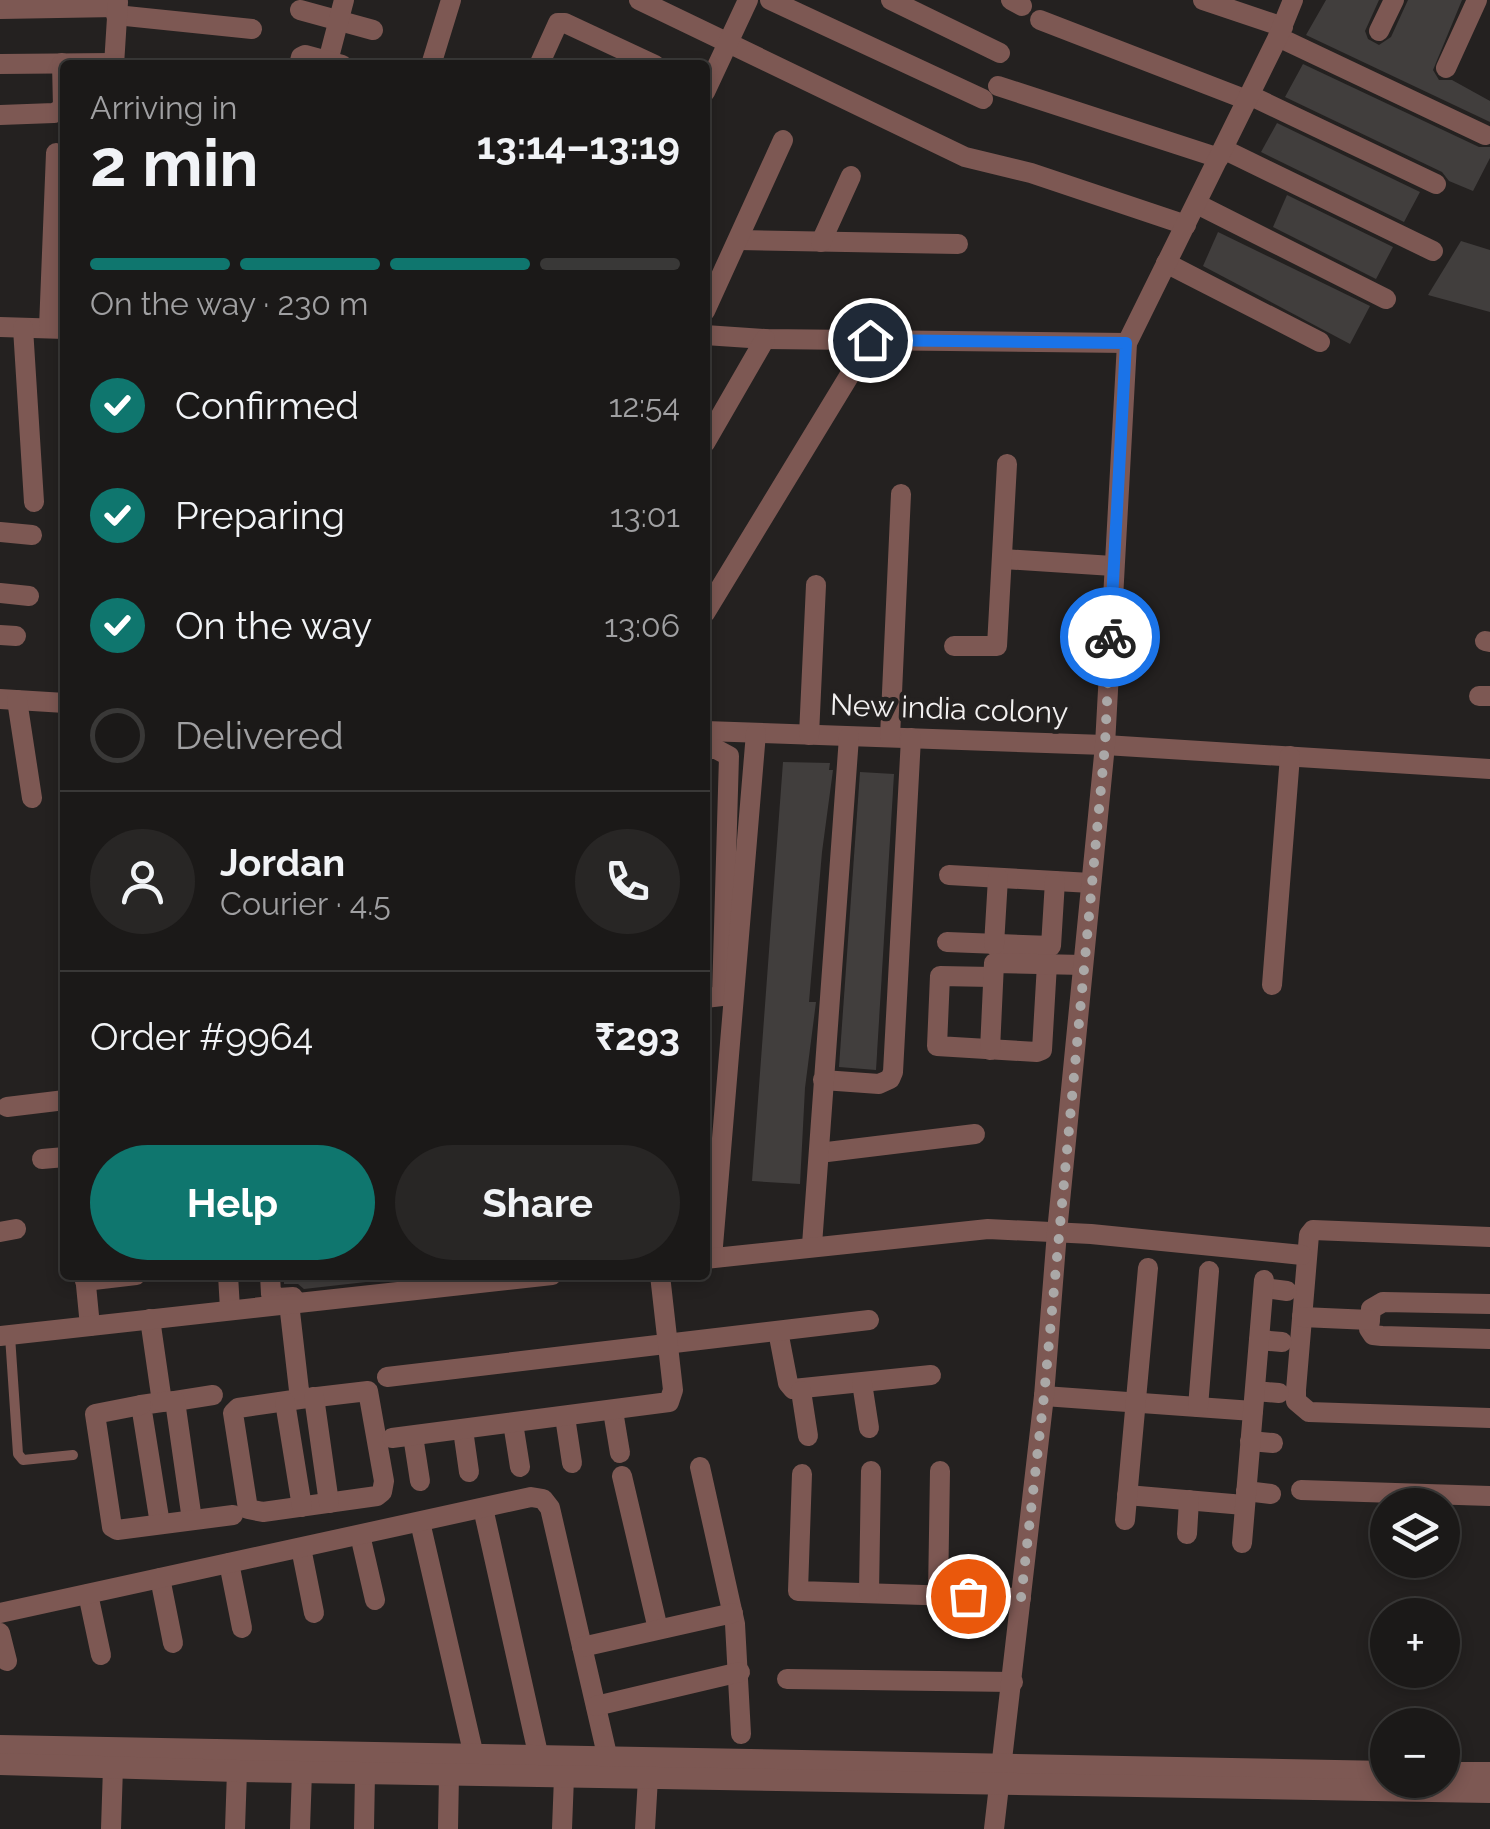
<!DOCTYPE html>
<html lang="en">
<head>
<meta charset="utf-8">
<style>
	:root { --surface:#1b1918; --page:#282625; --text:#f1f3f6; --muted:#a0a0a2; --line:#393837; --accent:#0f766e }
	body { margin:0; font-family:Raleway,sans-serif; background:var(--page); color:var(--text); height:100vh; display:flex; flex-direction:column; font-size:38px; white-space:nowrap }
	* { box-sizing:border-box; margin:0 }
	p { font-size:32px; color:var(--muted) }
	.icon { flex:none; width:55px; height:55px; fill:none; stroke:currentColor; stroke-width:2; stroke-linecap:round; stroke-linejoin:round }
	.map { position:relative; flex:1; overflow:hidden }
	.drawer { position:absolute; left:60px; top:60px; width:650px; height:1220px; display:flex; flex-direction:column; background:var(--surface); border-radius:10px; box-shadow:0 5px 15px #0003,0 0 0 2px var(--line) }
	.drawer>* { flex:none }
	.buttons { position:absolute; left:1370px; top:1488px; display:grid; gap:20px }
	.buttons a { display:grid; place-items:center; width:90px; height:90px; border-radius:50%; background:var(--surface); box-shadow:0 5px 15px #0003,0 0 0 2px var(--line); font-size:50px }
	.pin { position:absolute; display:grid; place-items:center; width:85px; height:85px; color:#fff; margin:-42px; border:5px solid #fff; border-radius:50%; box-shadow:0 2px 10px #0007 }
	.courier { position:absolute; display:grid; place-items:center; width:100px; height:100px; margin:-50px; border:8px solid #1a73e8; border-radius:50%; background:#fff; color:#222; box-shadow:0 2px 12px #0007 }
	.headline em { font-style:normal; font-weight:700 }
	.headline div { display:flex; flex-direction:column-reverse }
	.headline { display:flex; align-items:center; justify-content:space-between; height:170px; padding:0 30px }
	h1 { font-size:65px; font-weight:700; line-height:75px }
	.bar { display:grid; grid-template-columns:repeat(4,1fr); gap:15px 10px; align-content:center; height:120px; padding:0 30px }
	.bar i { height:12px; border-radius:8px; background:var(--line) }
	.bar .on { background:var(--accent) }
	.bar p { grid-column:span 4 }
	.line { display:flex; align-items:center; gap:25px; padding:0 30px; border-top:2px solid var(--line) }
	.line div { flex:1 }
	.round { display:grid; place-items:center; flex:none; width:105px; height:105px; border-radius:52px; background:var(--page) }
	ol { padding:0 30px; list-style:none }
	li { display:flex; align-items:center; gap:30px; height:110px }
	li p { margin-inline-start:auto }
	li .icon { padding:10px; border-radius:50%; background:var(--accent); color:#fff; stroke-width:4 }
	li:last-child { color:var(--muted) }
	li i { width:55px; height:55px; border:5px solid var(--line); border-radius:50% }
	.primary-button { display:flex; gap:20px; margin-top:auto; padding:20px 30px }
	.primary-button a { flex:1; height:115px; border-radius:60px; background:var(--accent); color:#fff; font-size:40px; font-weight:700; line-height:115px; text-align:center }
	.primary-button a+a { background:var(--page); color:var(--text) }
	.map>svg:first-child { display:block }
</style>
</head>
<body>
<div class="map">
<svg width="1490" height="1829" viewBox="0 0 1490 1829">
	<rect width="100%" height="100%" fill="#242120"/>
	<!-- building -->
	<g fill="#413e3d">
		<path d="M1326,0H1379L1365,31L1368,39L1379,45L1391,37L1408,0H1462L1433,70L1439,80H1452L1490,101V122L1306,35Z"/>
		<path d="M1303,64L1479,147H1490V158L1473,191L1449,181L1442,172L1285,97Z"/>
		<path d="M1277,123L1420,192L1404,222L1261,152Z"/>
		<path d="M1287,195L1393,247L1376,279L1273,227Z"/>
		<path d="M1218,232L1370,306L1350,344L1203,266Z"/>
		<path d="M1461,241L1490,250V312L1428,295Z"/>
		<path d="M783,762L830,763L829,770H833L822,852L809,1002H816L805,1088L800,1184L752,1181Z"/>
		<path d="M860,772L894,774L876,1070L839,1067Z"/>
		<path d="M284,1275H366V1282L304,1289L298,1284H284Z"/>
	</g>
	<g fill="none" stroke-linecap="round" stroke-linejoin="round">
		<!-- service -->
		<path stroke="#7d5853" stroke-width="10" d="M10,1336L18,1454L23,1460L73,1455"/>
		<!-- minor -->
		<g stroke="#7d5853" stroke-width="20">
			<path d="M639,0L965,157L1031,173L1186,225"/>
			<path d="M770,0L983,99"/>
			<path d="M891,0L1000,53"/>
			<path d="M1011,0L1022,6"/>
			<path d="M1203,0L1283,27"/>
			<path d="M0,9L117,7"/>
			<path d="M300,10L373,30"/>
			<path d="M116,15L252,29"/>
			<path d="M1040,20L1247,100"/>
			<path d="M1379,31L1394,0"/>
			<path d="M1278,37L1485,135"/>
			<path d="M328,61L344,0"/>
			<path d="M0,64L112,63"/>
			<path d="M114,65L118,2"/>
			<path d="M299,65L301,57L305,55L342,65"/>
			<path d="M431,65L451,0"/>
			<path d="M539,65L558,23H565L655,65"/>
			<path d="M1446,68L1477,0"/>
			<path d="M998,86L1219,158"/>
			<path d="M705,92L748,0"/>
			<path d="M1249,95L1436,184"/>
			<path d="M0,115L54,113L63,108L62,63"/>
			<path d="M1223,149L1433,251"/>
			<path d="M1197,204L1386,299"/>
			<path d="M739,240L958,244"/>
			<path d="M821,242L851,176"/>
			<path d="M1166,263L1320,342"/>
			<path d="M705,311L783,140"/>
			<path d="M0,327L65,329"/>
			<path d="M23,328L34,502"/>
			<path d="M49,328L56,153"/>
			<path d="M705,335L765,339L1127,343"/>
			<path d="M705,443L765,339"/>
			<path d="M0,532L32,535"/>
			<path d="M1003,559L1113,566"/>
			<path d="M0,593L29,596"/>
			<path d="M705,613L871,340"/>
			<path d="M0,635L16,636"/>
			<path d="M1485,641L1490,642"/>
			<path d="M954,646H997L1007,464"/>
			<path d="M1479,696H1490"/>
			<path d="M0,699L65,703"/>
			<path d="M17,700L32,798"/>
			<path d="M705,731L1105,745L1490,769"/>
			<path d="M809,735L816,585"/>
			<path d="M890,737L901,494"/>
			<path d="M705,749H716L729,756L722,996L705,998"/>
			<path d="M949,875L1091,883"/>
			<path d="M947,942L1051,946L1055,881"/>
			<path d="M994,945L998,878"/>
			<path d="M992,977L940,976L937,1046L1037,1052L1042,1050L1047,964"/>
			<path d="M1272,985L1290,756"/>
			<path d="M990,1050L994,963L1083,965"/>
			<path d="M823,1080L879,1084L890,1079L893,1072L911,738"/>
			<path d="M7,1107L65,1100"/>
			<path d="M819,1153L975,1134"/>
			<path d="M42,1159L65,1157"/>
			<path d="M0,1232L16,1229"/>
			<path d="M1490,1237L1313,1230L1309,1235L1296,1390V1401L1309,1412L1490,1418"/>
			<path d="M812,1245L849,737"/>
			<path d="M712,1258L756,733"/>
			<path d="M705,1259L988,1229L1091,1234L1302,1255"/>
			<path d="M85,1275L90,1326"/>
			<path d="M228,1275L230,1309"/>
			<path d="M270,1275L271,1294L279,1298L293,1297"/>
			<path d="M85,1281L136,1275"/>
			<path d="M1264,1288L1287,1291"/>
			<path d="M289,1303L300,1399L238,1408L233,1413L248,1509L263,1512L377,1496L382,1492L384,1481L368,1391L300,1399"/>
			<path d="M1490,1304L1383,1302L1371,1309L1369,1329L1373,1335L1382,1336L1490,1339"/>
			<path d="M1302,1317L1370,1320"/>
			<path d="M150,1319L162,1402L141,1405L160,1524"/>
			<path d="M778,1331L788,1383L793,1389L931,1375"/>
			<path d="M0,1336L552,1275"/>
			<path d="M1259,1340L1282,1342"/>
			<path d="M387,1377L869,1320"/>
			<path d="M862,1383L869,1428"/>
			<path d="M801,1391L808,1436"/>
			<path d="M1255,1391L1279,1393"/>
			<path d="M1044,1396L1253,1411"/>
			<path d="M314,1397L329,1503"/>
			<path d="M175,1401L213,1395"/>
			<path d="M162,1402L175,1401L192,1520"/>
			<path d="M285,1402L302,1507"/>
			<path d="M141,1405L95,1414L112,1527L117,1530L233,1515"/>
			<path d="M1198,1407L1209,1271"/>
			<path d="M613,1411L620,1453"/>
			<path d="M565,1417L572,1463"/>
			<path d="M513,1423L520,1467"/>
			<path d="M463,1430L469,1472"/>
			<path d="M413,1436L420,1481"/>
			<path d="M392,1438L669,1402L673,1390L660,1275"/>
			<path d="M1250,1441L1273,1443"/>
			<path d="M700,1467L735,1624L741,1734"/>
			<path d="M802,1474L798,1591L1021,1598"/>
			<path d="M622,1476L658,1629"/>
			<path d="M1301,1490L1490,1496"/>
			<path d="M1246,1491L1271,1494"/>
			<path d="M1127,1495L1244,1505"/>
			<path d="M483,1508L539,1758"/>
			<path d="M1125,1520L1148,1268"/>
			<path d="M420,1522L474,1756"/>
			<path d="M1187,1534L1189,1500"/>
			<path d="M360,1535L375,1600"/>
			<path d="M1242,1543L1264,1280"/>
			<path d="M301,1548L314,1613"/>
			<path d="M229,1563L242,1628"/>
			<path d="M160,1578L173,1643"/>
			<path d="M869,1593L871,1471"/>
			<path d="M88,1594L101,1655"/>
			<path d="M938,1595L940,1471"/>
			<path d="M0,1613L531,1497L543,1499L550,1508L608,1759"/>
			<path d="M0,1633L7,1661"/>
			<path d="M582,1647L733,1613"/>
			<path d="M787,1679L1013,1682"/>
			<path d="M596,1706L740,1672"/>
			<path d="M111,1829L113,1767"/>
			<path d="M235,1829L237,1771"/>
			<path d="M300,1829L302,1772"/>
			<path d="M364,1829L365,1774"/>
			<path d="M448,1829L449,1775"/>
			<path d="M562,1829L564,1777"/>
			<path d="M645,1829L648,1778"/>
			<path d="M994,1829L1044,1396L1057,1232L1105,745L1127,343L1278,37L1293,0"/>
		</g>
		<!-- tertiary -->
		<g stroke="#7d5853" stroke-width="22">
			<path d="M0,1746L1388,1772"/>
			<path d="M0,1764L237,1771L1490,1792"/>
			<path d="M1442,1773H1490"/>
		</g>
	</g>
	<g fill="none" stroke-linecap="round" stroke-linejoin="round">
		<!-- done -->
		<path stroke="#aaa8a7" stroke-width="10" stroke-dasharray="0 18" d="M968,1596L1021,1598L1044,1396L1105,745L1110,637"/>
		<!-- route -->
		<path stroke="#1a73e8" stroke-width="12" d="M870,340L1126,343L1110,637"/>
	</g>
	<g text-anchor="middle" stroke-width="9" stroke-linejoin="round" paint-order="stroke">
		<!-- street labels -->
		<g font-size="30" fill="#f2f0f0" stroke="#242120">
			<text transform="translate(949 709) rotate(2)" y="10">New india colony</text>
		</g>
	</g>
</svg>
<div class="buttons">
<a><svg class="icon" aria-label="layers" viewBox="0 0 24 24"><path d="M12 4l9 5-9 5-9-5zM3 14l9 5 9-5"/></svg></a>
<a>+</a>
<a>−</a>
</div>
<div class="pin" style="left:968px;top:1596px;background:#ea580c"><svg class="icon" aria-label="bag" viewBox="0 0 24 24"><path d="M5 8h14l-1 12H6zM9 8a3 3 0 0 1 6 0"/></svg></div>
<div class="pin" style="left:870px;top:340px;background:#1f2937"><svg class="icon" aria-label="home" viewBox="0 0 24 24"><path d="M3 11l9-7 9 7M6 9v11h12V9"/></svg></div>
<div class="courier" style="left:1110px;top:637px"><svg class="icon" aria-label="bike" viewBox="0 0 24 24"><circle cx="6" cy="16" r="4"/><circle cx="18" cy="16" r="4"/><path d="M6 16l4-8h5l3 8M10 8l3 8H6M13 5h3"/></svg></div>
<section class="drawer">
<div class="headline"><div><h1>2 min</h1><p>Arriving in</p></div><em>13:14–13:19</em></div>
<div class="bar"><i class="on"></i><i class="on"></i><i class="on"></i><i></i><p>On the way · 230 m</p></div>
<ol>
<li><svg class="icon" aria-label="check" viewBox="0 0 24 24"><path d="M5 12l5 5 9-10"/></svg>Confirmed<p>12:54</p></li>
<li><svg class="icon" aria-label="check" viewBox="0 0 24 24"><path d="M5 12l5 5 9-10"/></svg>Preparing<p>13:01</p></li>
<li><svg class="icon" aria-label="check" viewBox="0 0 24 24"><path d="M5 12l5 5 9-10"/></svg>On the way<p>13:06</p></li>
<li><i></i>Delivered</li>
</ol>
<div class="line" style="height:180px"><a class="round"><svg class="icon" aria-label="person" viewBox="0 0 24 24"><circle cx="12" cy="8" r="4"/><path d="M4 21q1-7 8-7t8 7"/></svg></a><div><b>Jordan</b><p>Courier · 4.5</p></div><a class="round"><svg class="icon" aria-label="phone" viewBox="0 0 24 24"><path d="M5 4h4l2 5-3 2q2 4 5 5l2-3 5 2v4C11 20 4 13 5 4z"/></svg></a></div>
<div class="line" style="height:130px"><div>Order #9964</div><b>₹293</b></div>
<div class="primary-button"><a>Help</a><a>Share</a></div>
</section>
</div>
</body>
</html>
